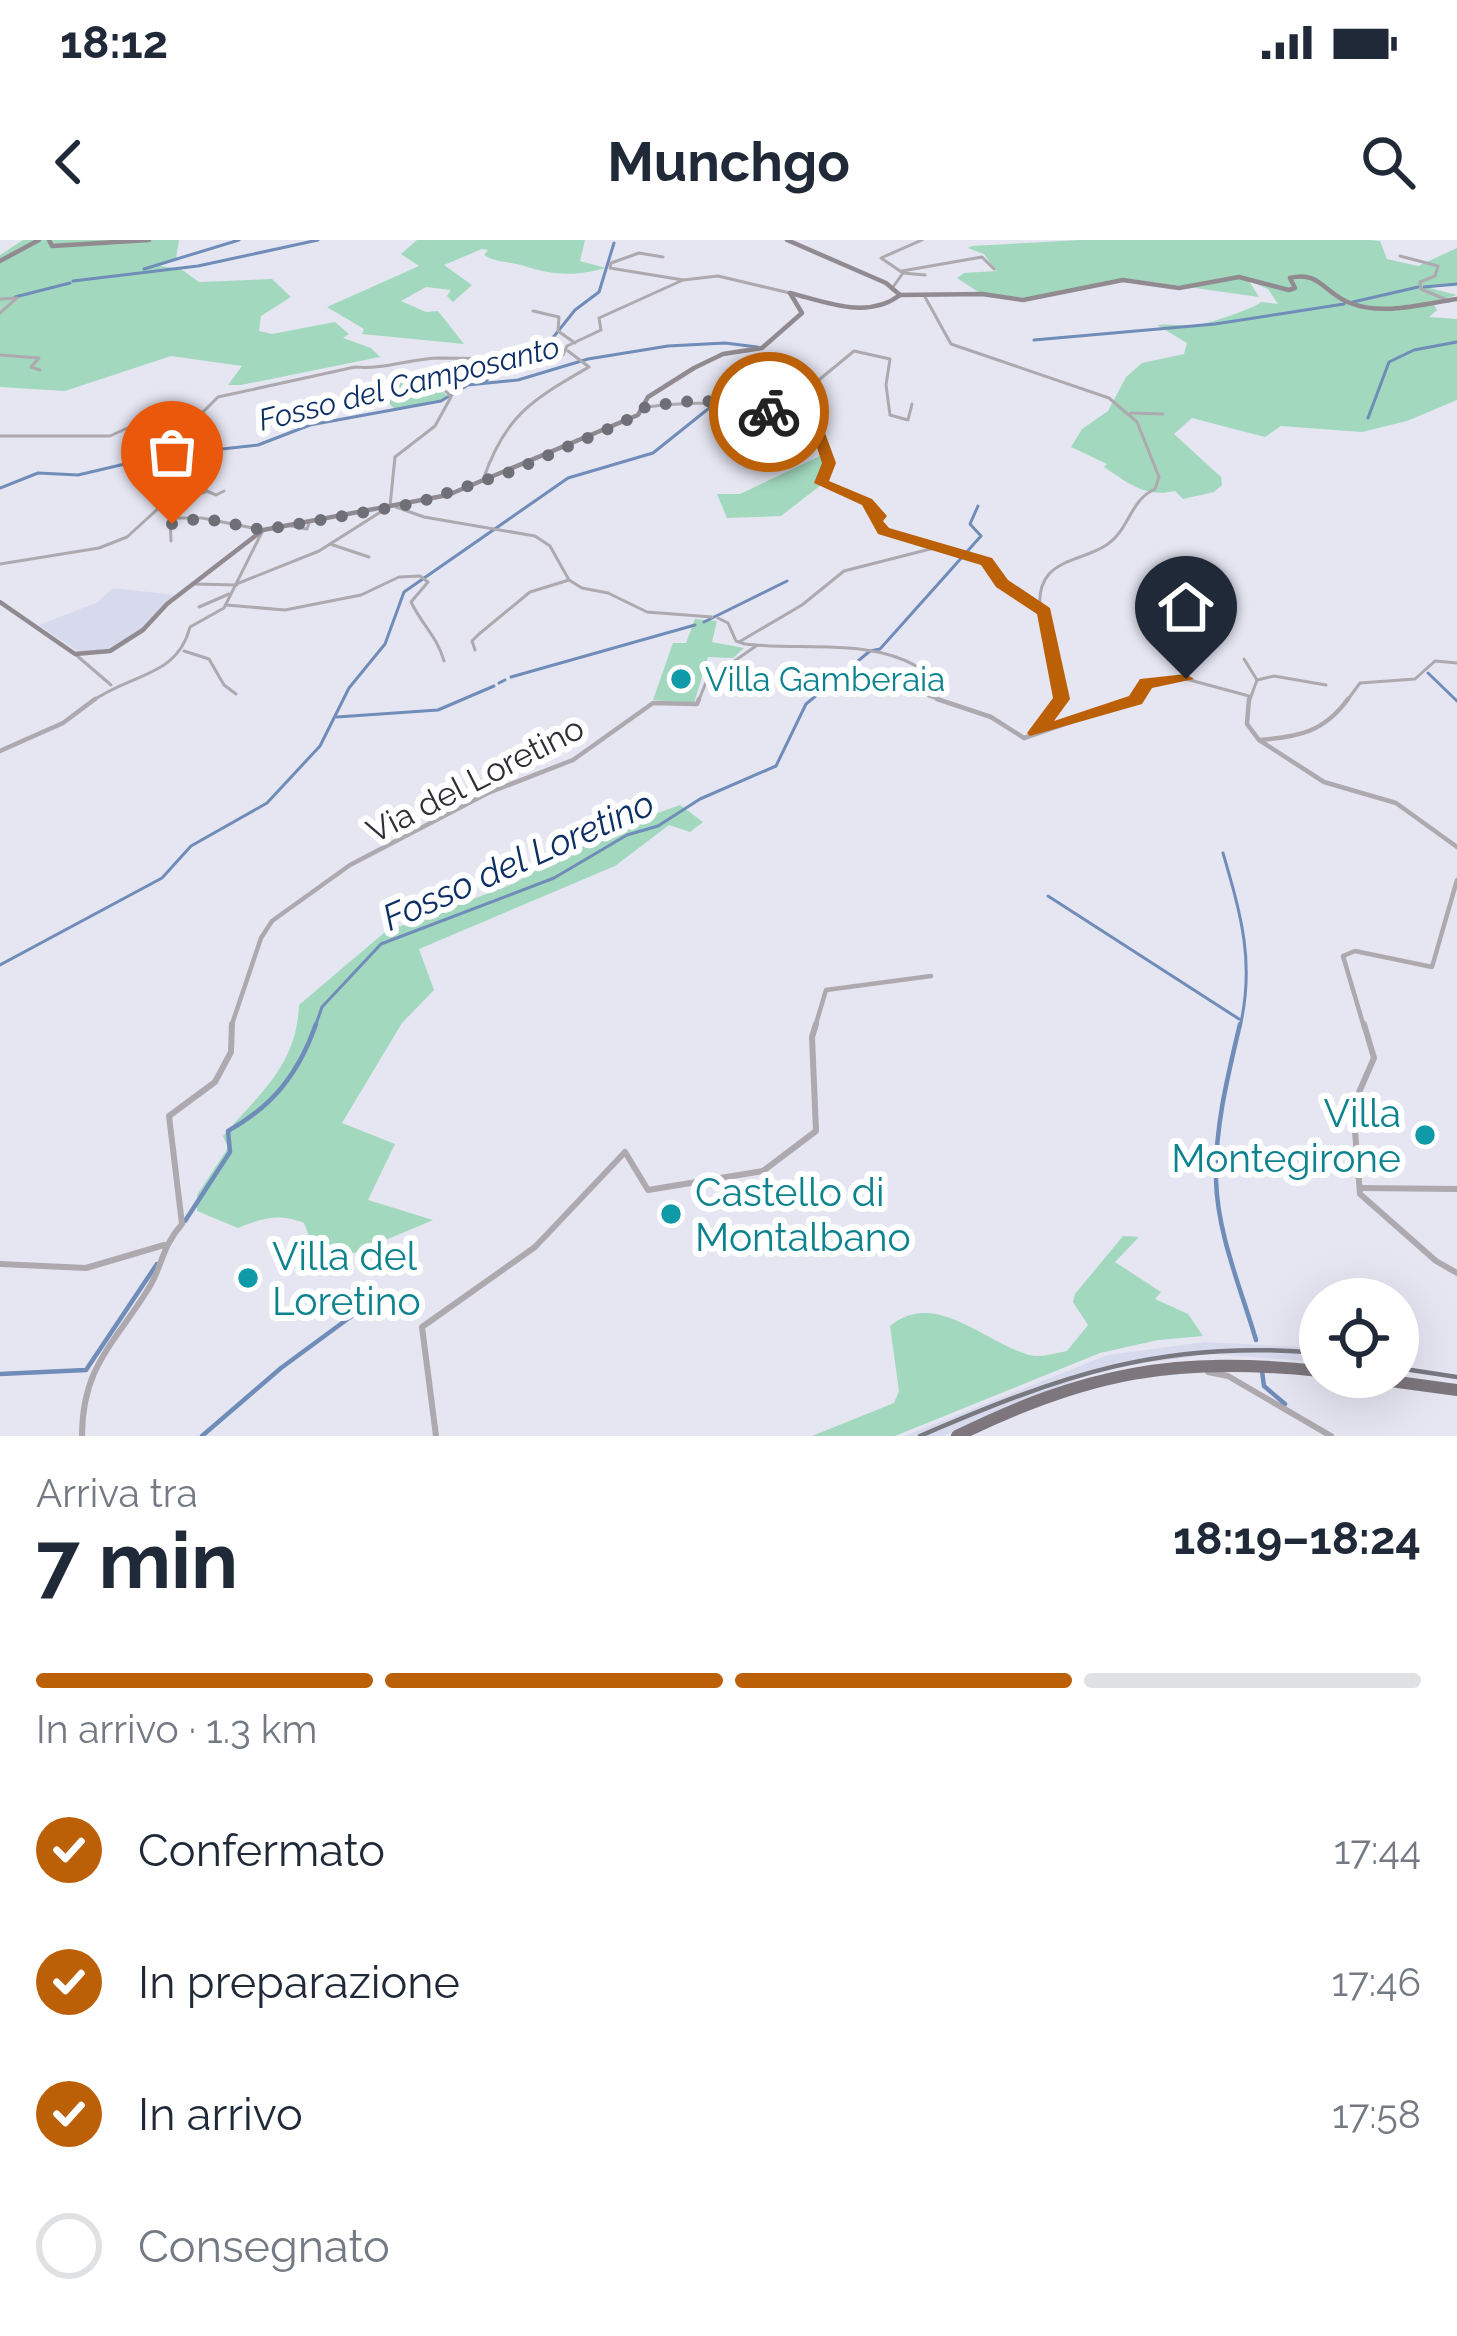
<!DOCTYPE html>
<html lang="it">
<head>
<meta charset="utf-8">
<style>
	:root { --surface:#fff; --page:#f2f2f3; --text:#1f2937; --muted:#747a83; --line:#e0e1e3; --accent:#bb6007 }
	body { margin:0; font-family:Raleway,sans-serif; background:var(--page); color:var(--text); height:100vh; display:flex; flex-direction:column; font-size:45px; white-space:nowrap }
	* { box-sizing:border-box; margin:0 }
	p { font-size:39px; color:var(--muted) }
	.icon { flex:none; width:66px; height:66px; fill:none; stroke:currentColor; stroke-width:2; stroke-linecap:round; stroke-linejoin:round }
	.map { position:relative; height:1196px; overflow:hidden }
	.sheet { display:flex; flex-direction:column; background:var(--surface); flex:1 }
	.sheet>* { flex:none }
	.tools { position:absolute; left:1299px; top:1038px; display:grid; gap:24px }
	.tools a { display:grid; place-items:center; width:120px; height:120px; border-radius:50%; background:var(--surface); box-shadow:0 12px 48px #0002; font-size:60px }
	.pin { position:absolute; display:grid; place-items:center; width:102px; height:102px; color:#fff; margin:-123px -51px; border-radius:50% 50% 50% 0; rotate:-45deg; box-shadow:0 0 12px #0007 }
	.pin .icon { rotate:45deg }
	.courier { position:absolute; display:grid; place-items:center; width:120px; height:120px; margin:-60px; border:9px solid #bb6007; border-radius:50%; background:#fff; color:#222; box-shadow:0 3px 15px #0007 }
	.overview em { font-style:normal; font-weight:700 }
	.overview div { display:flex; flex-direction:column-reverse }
	.overview { display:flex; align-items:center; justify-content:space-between; height:204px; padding:0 36px }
	h1 { font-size:78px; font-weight:700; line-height:90px }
	.bar { display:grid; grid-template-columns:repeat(4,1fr); gap:18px 12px; align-content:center; height:144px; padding:0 36px }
	.bar i { height:15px; border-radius:9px; background:var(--line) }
	.bar .active { background:var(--accent) }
	.bar p { grid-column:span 4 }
	ol { padding:0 36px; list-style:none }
	li { display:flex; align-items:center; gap:36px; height:132px }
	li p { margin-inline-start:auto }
	li .icon { padding:12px; border-radius:50%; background:var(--accent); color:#fff; stroke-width:4 }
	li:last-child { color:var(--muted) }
	li i { width:66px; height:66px; border:6px solid var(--line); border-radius:50% }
	.status { display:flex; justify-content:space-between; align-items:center; height:84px; padding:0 60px; background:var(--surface); direction:ltr }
	.status svg { height:33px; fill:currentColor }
	header { display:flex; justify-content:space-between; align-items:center; height:156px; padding:0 36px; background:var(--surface); font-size:54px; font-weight:700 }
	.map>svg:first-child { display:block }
</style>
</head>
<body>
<div class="status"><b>18:12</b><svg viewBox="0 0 49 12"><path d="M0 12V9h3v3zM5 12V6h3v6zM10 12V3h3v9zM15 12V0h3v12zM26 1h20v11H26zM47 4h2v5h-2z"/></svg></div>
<header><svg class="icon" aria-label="back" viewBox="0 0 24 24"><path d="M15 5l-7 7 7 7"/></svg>Munchgo<svg class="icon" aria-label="search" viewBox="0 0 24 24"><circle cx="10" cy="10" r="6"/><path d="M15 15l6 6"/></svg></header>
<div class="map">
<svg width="1457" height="1196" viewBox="0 0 1457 1196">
	<rect width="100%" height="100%" fill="#e5e6f2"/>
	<!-- built -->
	<g fill="#d7d9ec">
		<path d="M113,348L175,355L142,389L108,409L79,412L39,385L98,362Z"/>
		<path d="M1205,1102L1320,1108V1122L1211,1114L1131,1125L1083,1137L943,1196H904L1108,1115Z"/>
	</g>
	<!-- green -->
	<g fill="#a2d9be">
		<path d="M23,0H179L176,18L160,26L181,29L199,42L272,39L291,57L261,76L259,91L272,94L335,82L349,94L343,98L371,108L380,117L241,145H228L242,126L171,116L65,151L0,147V15Z"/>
		<path d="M417,0H585L580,21L606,28C573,37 552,35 521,25C507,21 497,23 484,15L488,10L482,9L444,25L472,45L453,62L447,56L451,50L426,47L401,61L426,72L438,71L464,104L362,94L364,89L327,67L419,26L401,14Z"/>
		<path d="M1370,0L1380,1L1387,19L1418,26L1457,8V46L1426,47L1457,55L1433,63L1437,70L1429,77L1457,79V160L1407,181L1362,192L1281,186L1265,197L1192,178L1174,194L1221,237L1222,245L1214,252L1183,259L1175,251C1145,258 1128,243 1104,227L1107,224L1071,207L1082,189L1108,171L1126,137L1142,123L1184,114L1187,103L1157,85C1170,83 1183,87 1197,85C1207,84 1253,69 1261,62L1278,64L1268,49L1249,41L1259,57L1132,39L1027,58L980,53L957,38L964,33L996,31L984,14L968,8L972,6L1080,0Z"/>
		<path d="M445,131L452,139L438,146L449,158L395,169L389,163L378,165L364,146Z"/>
		<path d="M824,214L821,245L781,276L727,278L717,254H740Z"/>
		<path d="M695,379L717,381L712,402L744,408L733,418L708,417L694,463L653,460L673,403H686Z"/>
		<path d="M680,565L703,582L690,592L669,585L615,626L419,709L434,750L402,783L342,883L395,904L368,960L433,980L355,1013L311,1001L304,983C278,973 263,978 238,988L197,971V955L228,908L223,896C260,854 297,824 299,765L385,692L515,643L593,596Z"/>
		<path d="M1123,996L1139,997L1115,1022L1161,1052L1155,1059L1188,1074L1203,1096L1158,1100L1100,1113L895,1196H812L894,1163L899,1151L890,1086C935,1049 982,1101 1029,1115C1041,1118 1055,1113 1067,1111L1088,1085L1073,1062L1075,1054Z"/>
	</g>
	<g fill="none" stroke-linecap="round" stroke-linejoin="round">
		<!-- stream-far1 -->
		<g stroke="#708cb8" stroke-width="3">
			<path d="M144,29L239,0"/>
			<path d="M73,41L198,26L318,0"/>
			<path d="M1424,47L1457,44"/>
			<path d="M15,57L70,43"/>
			<path d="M1353,62L1418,47"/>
			<path d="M1034,100L1215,84L1344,64"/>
			<path d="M486,141L518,112L551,100L575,70L599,52L614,3"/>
			<path d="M1368,178L1389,122L1414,110L1457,102"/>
			<path d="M0,248L38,233L78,235L159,216L258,205L310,185L441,161L468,145L518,140L588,119L668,106L725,103L757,107"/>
			<path d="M704,382L787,341"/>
			<path d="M1428,433L1457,461"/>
			<path d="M511,437L695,385"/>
			<path d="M499,443L505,440"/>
			<path d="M337,477L438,470L494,446"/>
			<path d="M1223,613C1241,675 1255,722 1240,787"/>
			<path d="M1048,656L1239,779"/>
			<path d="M0,725L162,638L191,606L267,563L320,506L349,448L385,404L404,352L568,238L653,213L713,165"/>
			<path d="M315,787L322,767L381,704L554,638L627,595L658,586L700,559L776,526L806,464L870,411L880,409L981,296L970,284L978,266"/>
		</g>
		<!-- stream -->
		<g stroke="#708cb8" stroke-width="4.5">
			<path d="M1240,784C1228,835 1215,886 1216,939C1217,993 1241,1049 1256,1100"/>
			<path d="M185,981L230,912L228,891C273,866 299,833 316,784"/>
			<path d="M1262,1131L1264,1146L1285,1164"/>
			<path d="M0,1134L86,1130L157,1024"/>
			<path d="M202,1196L281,1128L368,1064"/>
		</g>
		<!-- street-far2 -->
		<g stroke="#ada9ae" stroke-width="3">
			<path d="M1400,16L1438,26L1435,36L1420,42L1421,49L1447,60"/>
			<path d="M663,17L639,13L611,23L610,28L683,40L718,36L790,53"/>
			<path d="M902,31L982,17L994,29"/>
			<path d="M903,33L925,35"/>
			<path d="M893,47L903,33L881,18L922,0"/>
			<path d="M925,57L951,104L1109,158L1137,182L1159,237L1155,249C1130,260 1130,288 1108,304C1090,317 1064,318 1049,334C1021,366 1066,426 1060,462"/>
			<path d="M0,59L17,58L0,73"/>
			<path d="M533,71L559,77L558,91L575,103"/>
			<path d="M0,115L39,118L31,127L40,130"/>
			<path d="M647,167C718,158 762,163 823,201L829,227L821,240L824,245L850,252L879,276L874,280L889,293L941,307"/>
			<path d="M773,173L817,161L814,144L854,111L890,119L886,145L890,175L908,180L912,164"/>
			<path d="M1131,173L1163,174"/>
			<path d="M0,196H110L167,170L199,176L218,157L355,127C385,130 411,118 440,118C482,119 521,119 563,115L567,106L601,90L599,78L683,40"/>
			<path d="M483,240C505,175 532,160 589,127L568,111"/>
			<path d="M188,243L216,255L224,251"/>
			<path d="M205,252L207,245L178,236L207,229"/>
			<path d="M396,267L424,277L535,296L550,306L569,340L582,348L608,353L647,372L712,377"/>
			<path d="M286,285L307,289L309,283"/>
			<path d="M330,304L369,317"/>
			<path d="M0,324L99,308L127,297L161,266L205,252"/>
			<path d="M239,343L319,311L390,266L395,217L435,186L451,157L444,149L464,121"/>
			<path d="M194,344L237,345"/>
			<path d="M226,365L285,370L361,355L399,337L420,336L428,342L411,362C422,385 437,396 444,421"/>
			<path d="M199,367L229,354"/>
			<path d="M718,378L728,383L736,401L745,404C800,411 869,398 918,427L914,443L926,455L946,462"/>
			<path d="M739,402L802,365L844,331L938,307L986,322L1002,344L1044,372"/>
			<path d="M475,410L472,401L479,394L530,352L569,340"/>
			<path d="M184,411L209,419L224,445L236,454"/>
			<path d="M75,414L111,445"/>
			<path d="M1244,419L1257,440"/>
			<path d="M1257,440L1274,436L1326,445"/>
			<path d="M91,462C130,433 177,438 190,387L224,368L263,290L202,278H170L171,301"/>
			<path d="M698,462L707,440L756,406"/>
			<path d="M1131,462L1146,443L1186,439L1249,456"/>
			<path d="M1249,462L1257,440"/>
			<path d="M1346,462L1360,443L1415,439L1435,421L1457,423"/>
		</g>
		<!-- street-far1 -->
		<g stroke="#ada9ae" stroke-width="4.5">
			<path d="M937,459L991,477L1024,498L1137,459"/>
			<path d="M1249,459L1247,484L1259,500L1324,542L1396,563L1457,607"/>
			<path d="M1036,493L1062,459"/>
			<path d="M1259,500C1299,497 1324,492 1348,459"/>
			<path d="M0,511L63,483L95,459"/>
			<path d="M231,787L261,698L272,681L350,625L488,553L573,520L653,463L697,464L699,459"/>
			<path d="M815,787L826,750L931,736"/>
			<path d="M1364,787L1343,716L1355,711L1432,727L1457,640"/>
		</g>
		<!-- street -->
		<g stroke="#ada9ae" stroke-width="6">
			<path d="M1364,784L1374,818L1353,866L1360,954L1436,1021L1457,1033"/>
			<path d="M1361,948L1457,949"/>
			<path d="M0,1024L86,1028L164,1005"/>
			<path d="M1208,1132L1228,1136L1331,1196"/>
			<path d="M82,1196C82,1128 113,1105 147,1051C163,1027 160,1009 182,984L169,876L215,842L231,812L232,784"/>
			<path d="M436,1196L422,1087L535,1007L625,912L648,950L763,931L816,891L812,797L816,784"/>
		</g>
		<!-- secondary -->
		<g stroke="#918b91" stroke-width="4.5">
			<path d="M49,0L52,6L149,0"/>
			<path d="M787,0L886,43L900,55"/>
			<path d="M0,21L39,0"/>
			<path d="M790,53C826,62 867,80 900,55"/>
			<path d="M900,55L982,54L1023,60L1123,40L1179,48L1239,37L1289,50L1295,48L1290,38C1319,30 1325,54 1350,63C1383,76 1423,64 1457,59"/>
			<path d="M0,362L75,414L110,411L143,390L167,364L263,290L448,255L638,175L648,157L694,128L723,114L762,108L802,73L790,53"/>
		</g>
		<!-- primary -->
		<g stroke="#7d767d" stroke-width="12">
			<path d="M1361,1137L1457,1150"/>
			<path d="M957,1196C1087,1132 1176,1116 1320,1131"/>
		</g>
		<!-- rail -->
		<g stroke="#777880" stroke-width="4.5">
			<path d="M1398,1128L1457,1137"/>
			<path d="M920,1196C1062,1135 1163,1099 1320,1113"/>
		</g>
	</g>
	<!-- route -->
	<path fill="#bb6007" d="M765,169L825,193L836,223L829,241L872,259L887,276L883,281L889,288L992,318L1008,340L1050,368L1070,459L1054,481L1129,456L1140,439L1186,434L1194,439L1152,448L1142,464L1030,496L1027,493L1053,458L1037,374L996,347L981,325L878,294L862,265L814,243L822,223L814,198L765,175Z"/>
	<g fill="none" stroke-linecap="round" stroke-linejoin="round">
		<!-- done -->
		<path stroke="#6f7077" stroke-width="12" stroke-dasharray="0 21.6" d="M172,284L202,278L263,290L417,263L510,232L624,182L647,166L702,160L769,172"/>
	</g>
	<!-- markers -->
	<g fill="#0f9aa8" stroke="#fff" stroke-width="4.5">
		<circle cx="681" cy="439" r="12"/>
		<circle cx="1425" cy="895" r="12"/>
		<circle cx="671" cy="974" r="12"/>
		<circle cx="248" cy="1038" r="12"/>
	</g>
	<g text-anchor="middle" stroke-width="12" stroke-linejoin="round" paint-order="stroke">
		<!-- far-water labels -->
		<g font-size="30" font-style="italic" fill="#0c2f65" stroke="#fff">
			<text transform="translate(409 144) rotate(-14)" y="10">Fosso del Camposanto</text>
		</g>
		<!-- culture labels -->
		<g font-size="33" fill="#0d838f" stroke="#fff" text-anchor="start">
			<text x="705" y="451">Villa Gamberaia</text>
		</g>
		<!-- street labels -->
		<g font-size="33" fill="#2f3035" stroke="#fff">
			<text transform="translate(475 539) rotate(-27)" y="12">Via del Loretino</text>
		</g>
		<!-- water labels -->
		<g font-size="36" font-style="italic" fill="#0c2f65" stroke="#fff">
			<text transform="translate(518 620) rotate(-24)" y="13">Fosso del Loretino</text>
		</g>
		<!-- near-culture labels -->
		<g font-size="39" fill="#0d838f" stroke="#fff" text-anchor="start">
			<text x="1401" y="887" text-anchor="end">Villa<tspan x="1401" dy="45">Montegirone</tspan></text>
			<text x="695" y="966">Castello di<tspan x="695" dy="45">Montalbano</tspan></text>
			<text x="272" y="1030">Villa del<tspan x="272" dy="45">Loretino</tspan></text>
		</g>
	</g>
</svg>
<div class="tools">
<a><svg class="icon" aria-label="locate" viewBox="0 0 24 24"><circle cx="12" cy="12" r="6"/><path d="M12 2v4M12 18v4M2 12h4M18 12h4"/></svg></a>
</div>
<div class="pin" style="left:172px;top:284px;background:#ea580c"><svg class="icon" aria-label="bag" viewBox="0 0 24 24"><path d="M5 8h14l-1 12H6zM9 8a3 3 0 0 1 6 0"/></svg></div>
<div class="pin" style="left:1186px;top:439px;background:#1f2937"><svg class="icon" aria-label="home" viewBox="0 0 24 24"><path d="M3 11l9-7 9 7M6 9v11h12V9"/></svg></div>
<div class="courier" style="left:769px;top:172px"><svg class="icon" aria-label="bike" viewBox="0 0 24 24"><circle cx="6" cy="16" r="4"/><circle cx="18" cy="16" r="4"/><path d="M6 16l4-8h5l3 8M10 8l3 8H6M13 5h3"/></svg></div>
</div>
<section class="sheet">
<div class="overview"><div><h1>7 min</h1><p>Arriva tra</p></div><em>18:19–18:24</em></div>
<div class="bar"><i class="active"></i><i class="active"></i><i class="active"></i><i></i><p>In arrivo · 1.3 km</p></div>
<ol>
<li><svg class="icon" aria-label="check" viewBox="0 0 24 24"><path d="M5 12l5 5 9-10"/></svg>Confermato<p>17:44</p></li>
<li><svg class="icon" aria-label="check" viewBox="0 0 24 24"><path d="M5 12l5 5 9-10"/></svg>In preparazione<p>17:46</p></li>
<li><svg class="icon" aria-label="check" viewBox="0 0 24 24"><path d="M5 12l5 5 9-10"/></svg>In arrivo<p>17:58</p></li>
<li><i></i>Consegnato</li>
</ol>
</section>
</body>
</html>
